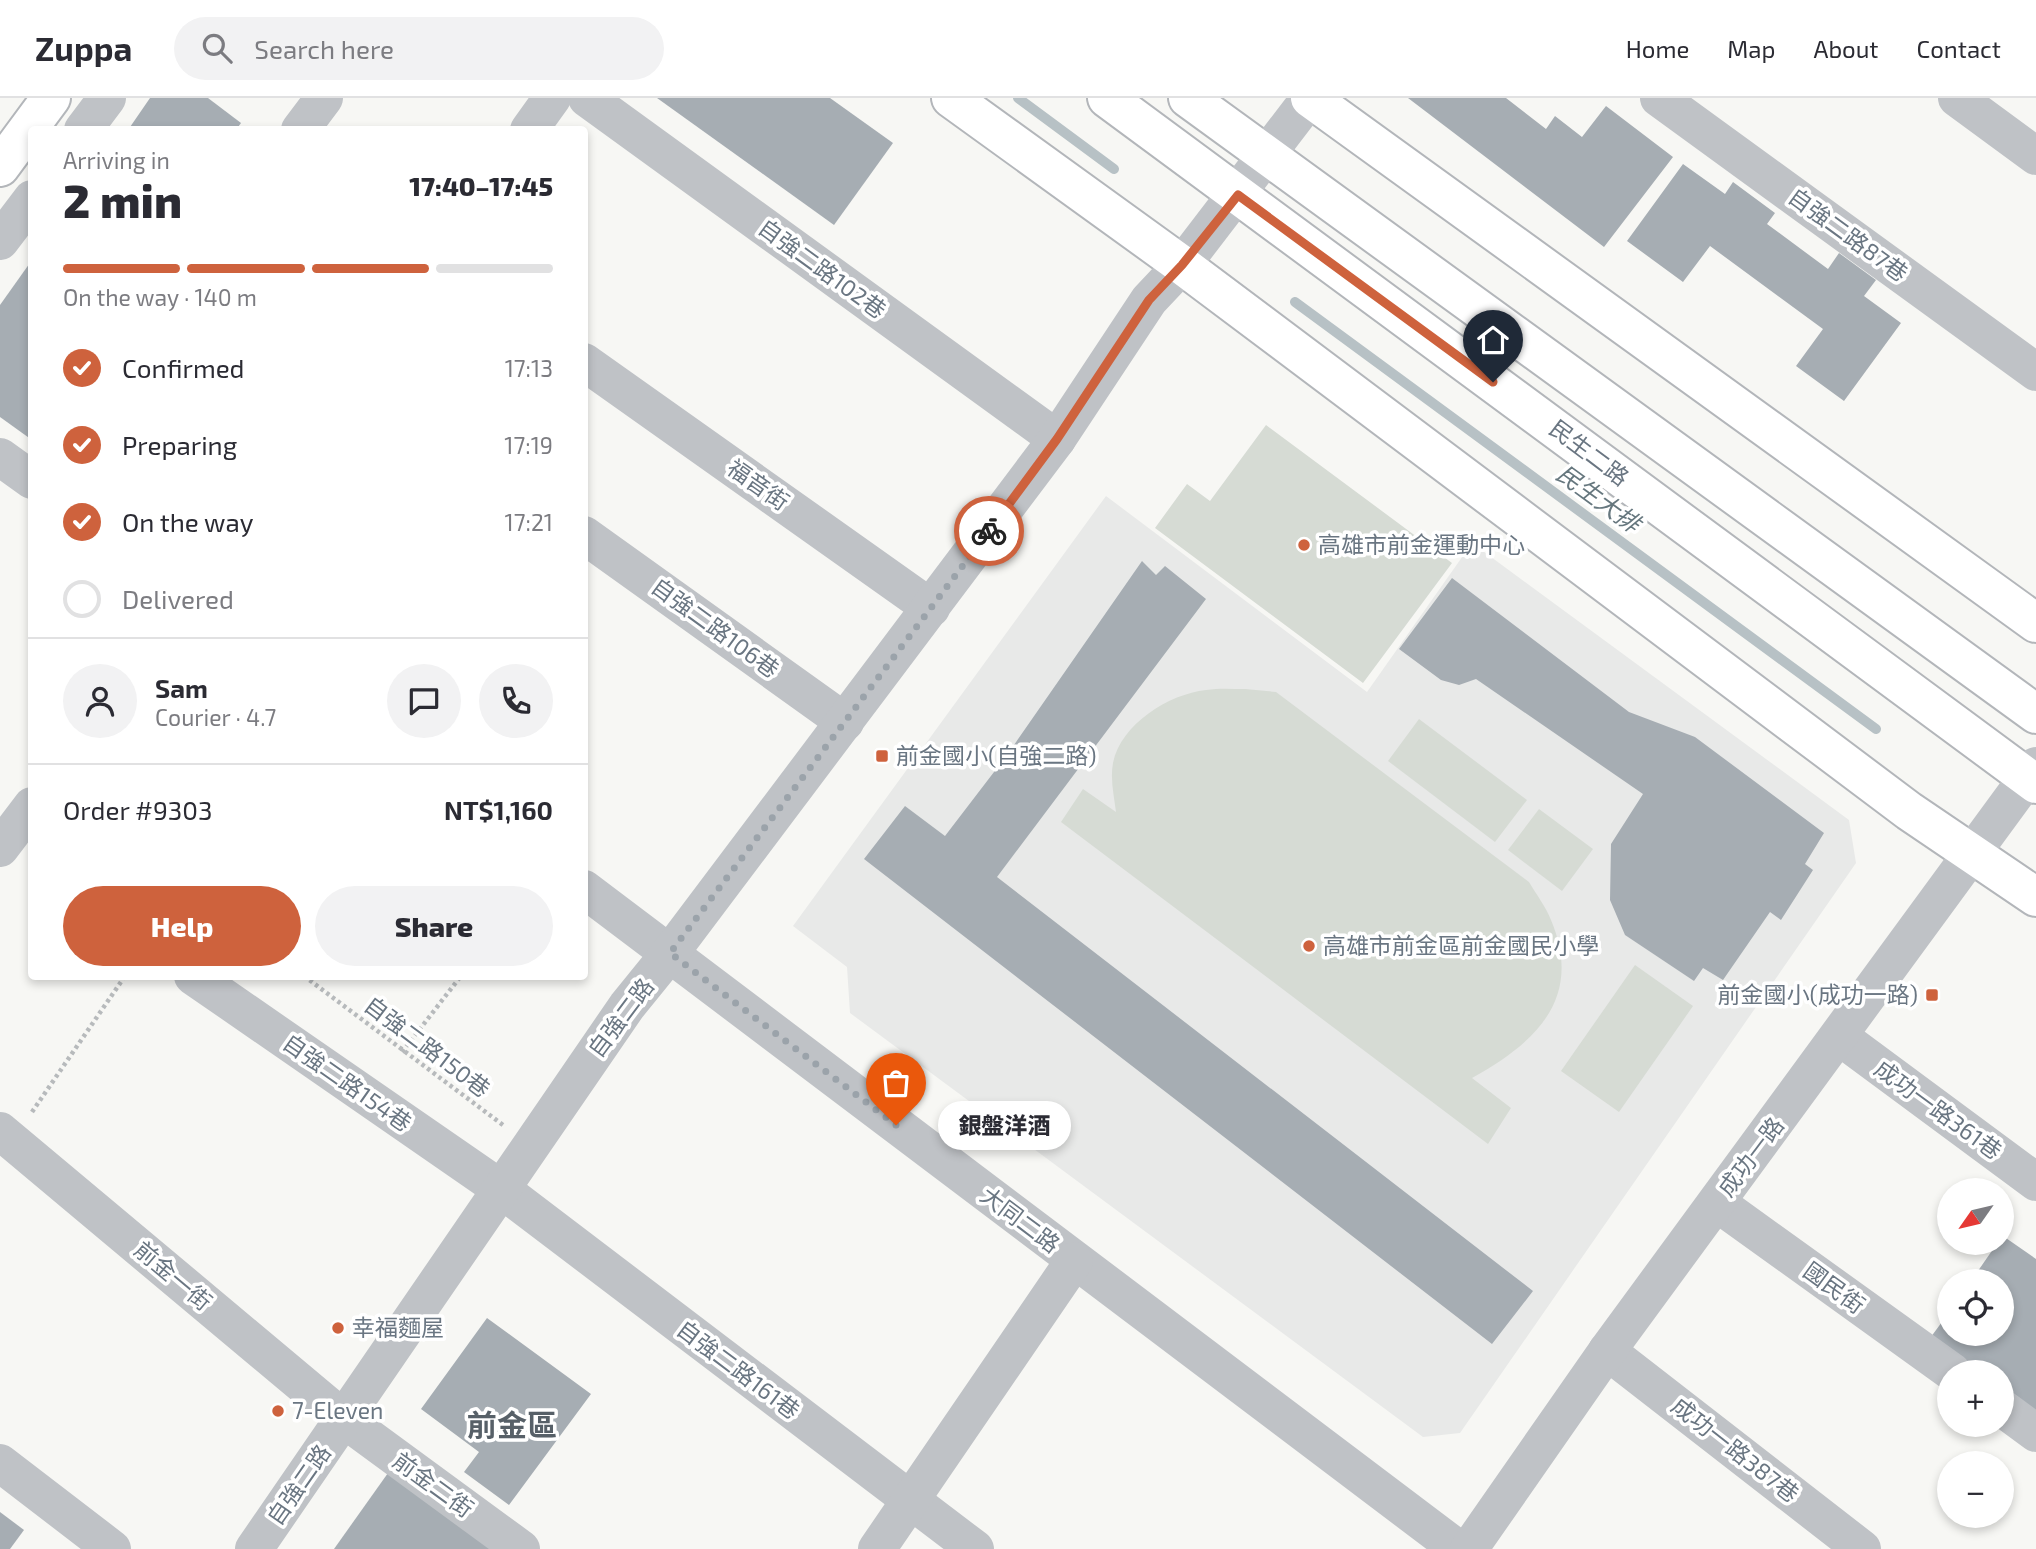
<!DOCTYPE html>
<html lang="en">
<head>
<meta charset="utf-8">
<style>
	:root { --surface:#fff; --page:#f2f2f3; --text:#2b2b33; --muted:#7c7c81; --line:#e1e1e2; --accent:#ce623d }
	body { margin:0; font-family:"Exo 2","Noto Sans TC",sans-serif; background:var(--page); color:var(--text); height:100vh; display:flex; flex-direction:column; font-size:26px; white-space:nowrap }
	* { box-sizing:border-box; margin:0 }
	p { font-size:23px; color:var(--muted) }
	.icon { flex:none; width:38px; height:38px; fill:none; stroke:currentColor; stroke-width:2; stroke-linecap:round; stroke-linejoin:round }
	.map { position:relative; flex:1; overflow:hidden }
	.panel { position:absolute; left:28px; top:28px; width:560px; height:854px; display:flex; flex-direction:column; background:var(--surface); border-radius:7px; box-shadow:0 4px 10px #0003 }
	.panel>* { flex:none }
	.needle { width:46px; rotate:236deg }
	.buttons { position:absolute; left:1937px; top:1080px; display:grid; gap:14px }
	.buttons a { display:grid; place-items:center; width:77px; height:77px; border-radius:50%; background:var(--surface); box-shadow:0 4px 10px #0003; font-size:35px }
	.pin { position:absolute; display:grid; place-items:center; width:60px; height:60px; color:#fff; margin:-72px -30px; border-radius:50% 50% 50% 0; rotate:-45deg; box-shadow:0 0 7px #0007 }
	.pin .icon { rotate:45deg }
	.courier { position:absolute; display:grid; place-items:center; width:70px; height:70px; margin:-35px; border:5px solid #ce623d; border-radius:50%; background:#fff; color:#222; box-shadow:0 2px 9px #0007 }
	.bubble { position:absolute; height:49px; border-radius:24px; background:var(--surface); box-shadow:0 4px 10px #0003; font-size:23px; font-weight:800; line-height:49px; text-align:center }
	.headline em { font-style:normal; font-weight:800 }
	.headline div { display:flex; flex-direction:column-reverse }
	.headline { display:flex; align-items:center; justify-content:space-between; height:119px; padding:0 35px }
	h1 { font-size:46px; font-weight:800; line-height:52px }
	.bar { display:grid; grid-template-columns:repeat(4,1fr); gap:10px 7px; align-content:center; height:84px; padding:0 35px }
	.bar i { height:9px; border-radius:5px; background:var(--line) }
	.bar .selected { background:var(--accent) }
	.bar p { grid-column:span 4 }
	.line { display:flex; align-items:center; gap:18px; padding:0 35px; border-top:2px solid var(--line) }
	.line div { flex:1 }
	.round { display:grid; place-items:center; flex:none; width:74px; height:74px; border-radius:37px; background:var(--page) }
	ol { padding:0 35px; list-style:none }
	li { display:flex; align-items:center; gap:21px; height:77px }
	li p { margin-inline-start:auto }
	li .icon { padding:7px; border-radius:50%; background:var(--accent); color:#fff; stroke-width:4 }
	li:last-child { color:var(--muted) }
	li i { width:38px; height:38px; border:4px solid var(--line); border-radius:50% }
	.button { display:flex; gap:14px; margin-top:auto; padding:14px 35px }
	.button a { flex:1; height:80px; border-radius:42px; background:var(--accent); color:#fff; font-size:28px; font-weight:800; line-height:80px; text-align:center }
	.button a+a { background:var(--page); color:var(--text) }
	header { display:flex; align-items:center; gap:42px; box-sizing:border-box; height:98px; padding:0 35px; background:var(--surface); border-bottom:2px solid var(--line) }
	header strong { font-size:33px }
	nav { display:flex; gap:38px; margin-inline-start:auto; font-size:24px }
	.search { width:490px; height:63px; background:var(--page); display:flex; align-items:center; gap:18px; box-sizing:border-box; padding:0 24px; border-radius:38px; color:var(--muted); font-size:26px }
	.map>svg:first-child { display:block }
</style>
</head>
<body>
<header>
<strong>Zuppa</strong>
<div class="search"><svg class="icon" aria-label="search" viewBox="0 0 24 24"><circle cx="10" cy="10" r="6"/><path d="M15 15l6 6"/></svg>Search here</div>
<nav><a>Home</a><a>Map</a><a>About</a><a>Contact</a></nav>
</header>
<div class="map">
<svg width="2036" height="1451" viewBox="0 0 2036 1451">
	<rect width="100%" height="100%" fill="#f7f7f4"/>
	<!-- built -->
	<path fill="#e8e9e8" d="M1106,398L1367,594L1472,445L1849,722L1856,765L1460,1335L1423,1339L850,915L847,869L793,828Z"/>
	<!-- green -->
	<g fill="#d6dbd4">
		<path d="M1266,327L1452,465L1363,585L1155,430L1187,386L1210,403Z"/>
		<path d="M1245,591L1276,594L1529,784C1536,796 1546,809 1551,822C1584,901 1535,945 1472,980L1511,1010L1488,1046L1061,724L1083,691L1116,714C1114,698 1110,681 1113,665C1121,626 1169,596 1206,592C1219,590 1232,591 1245,591Z"/>
		<path d="M1419,621L1527,702L1495,744L1388,663Z"/>
		<path d="M1539,711L1593,751L1562,793L1508,752Z"/>
		<path d="M1635,867L1693,908L1619,1014L1561,973Z"/>
	</g>
	<g fill="none" stroke-linecap="round" stroke-linejoin="round">
		<!-- stream -->
		<g stroke="#b7c1c5" stroke-width="10">
			<path d="M1018,0L1114,71"/>
			<path d="M1295,204L1876,631"/>
		</g>
	</g>
	<!-- building -->
	<g fill="#a6adb3">
		<path d="M150,0H208L241,25L236,32H128Z"/>
		<path d="M657,0H830L893,45L834,127Z"/>
		<path d="M1408,0H1506L1546,31L1555,18L1582,39L1606,8L1673,59L1604,149Z"/>
		<path d="M1683,66L1725,96L1733,84L1775,115L1767,126L1828,171L1839,155L1876,182L1864,198L1901,225L1844,303L1796,268L1823,231L1710,148L1683,184L1627,143Z"/>
		<path d="M32,162V342L0,319V207Z"/>
		<path d="M1142,463L1156,477L1165,468L1206,501L997,779L1533,1193L1492,1246L864,761L905,708L945,738L1007,657Z"/>
		<path d="M1452,480L1629,614L1695,639L1824,735L1805,766L1813,772L1781,822L1770,814L1723,882L1703,870L1694,883L1625,837L1610,802L1611,746L1643,696L1476,581L1459,587L1441,582L1399,551Z"/>
		<path d="M2003,1138L2036,1161V1327L2002,1302V1274H1962L1925,1247L1950,1213V1236H2002V1183H1971L1998,1144H2002Z"/>
		<path d="M487,1220L591,1296L509,1407L464,1374L479,1354L421,1311Z"/>
		<path d="M388,1375L494,1451H334Z"/>
		<path d="M0,1414L24,1432L10,1451H0Z"/>
	</g>
	<g fill="none" stroke-linecap="round" stroke-linejoin="round">
		<!-- major casing -->
		<g stroke="#b3b6ba" stroke-width="42">
			<g id="major">
				<path d="M951,0L1182,167L1909,713L2036,799"/>
				<path d="M1107,0L2036,686"/>
				<path d="M1188,0L2036,616"/>
				<path d="M1310,0L2036,525"/>
				<path d="M0,69L51,0"/>
			</g>
		</g>
		<!-- path -->
		<g stroke="#b7babc" stroke-width="4.5" stroke-dasharray="3.5 3.5" stroke-linecap="butt">
			<path d="M304,878L503,1027"/>
			<path d="M402,954L461,878"/>
			<path d="M32,1014L125,878"/>
		</g>
		<!-- minor -->
		<g stroke="#bfc2c6" stroke-width="38">
			<path d="M587,0L1057,341"/>
			<path d="M1659,0L2036,274"/>
			<path d="M1957,0L2036,58"/>
			<path d="M83,32L107,0"/>
			<path d="M300,32L324,0"/>
			<path d="M529,32L552,0"/>
			<path d="M0,143L32,101"/>
			<path d="M584,264L931,510"/>
			<path d="M0,359L32,382"/>
			<path d="M584,437L845,624"/>
			<path d="M0,750L32,708"/>
			<path d="M584,791L1458,1451"/>
			<path d="M193,878L501,1091L975,1451"/>
			<path d="M1840,939L2036,1084"/>
			<path d="M0,1033L345,1322L521,1451"/>
			<path d="M1717,1105L1952,1274"/>
			<path d="M1607,1253L1862,1451"/>
			<path d="M2002,1310L2036,1335"/>
			<path d="M0,1365L112,1451"/>
			<path d="M254,1451L627,908L670,855L1057,341L1149,202L1182,167L1310,0"/>
			<path d="M877,1451L1074,1163"/>
			<path d="M1469,1451L1607,1253L2036,668"/>
		</g>
		<!-- major -->
		<use href="#major" stroke="#fff" stroke-width="38"/>
	</g>
	<g fill="none" stroke-linecap="round" stroke-linejoin="round">
		<!-- done -->
		<path stroke="#9ba3aa" stroke-width="7" stroke-dasharray="0 12.6" d="M896,1027L670,855L989,433"/>
		<!-- route -->
		<path stroke="#ce623d" stroke-width="9" d="M989,433L1057,341L1149,202L1182,167L1238,97L1493,284"/>
	</g>
	<!-- markers -->
	<g fill="#ce623d" stroke="#fff" stroke-width="2.5">
		<circle cx="1304" cy="447" r="7"/>
		<rect x="875" y="651" width="14" height="14" rx="3.5"/>
		<circle cx="1309" cy="848" r="7"/>
		<rect x="1925" y="890" width="14" height="14" rx="3.5"/>
		<circle cx="338" cy="1230" r="7"/>
		<circle cx="278" cy="1313" r="7"/>
	</g>
	<g text-anchor="middle" stroke-width="7" stroke-linejoin="round" paint-order="stroke">
		<!-- street labels -->
		<g font-size="23" fill="#6a7682" stroke="#fff">
			<text transform="translate(1848 137) rotate(36)" y="8">自強二路87巷</text>
			<text transform="translate(822 171) rotate(36)" y="8">自強二路102巷</text>
			<text transform="translate(1589 355) rotate(37)" y="8">民生二路</text>
			<text transform="translate(758 387) rotate(35)" y="8">福音街</text>
			<text transform="translate(715 530) rotate(36)" y="8">自強二路106巷</text>
			<text transform="translate(621 920) rotate(-53)" y="8">自強二路</text>
			<text transform="translate(427 949) rotate(37)" y="8">自強二路150巷</text>
			<text transform="translate(347 985) rotate(35)" y="8">自強二路154巷</text>
			<text transform="translate(1938 1012) rotate(36)" y="8">成功一路361巷</text>
			<text transform="translate(1751 1059) rotate(-53)" y="8">成功一路</text>
			<text transform="translate(1020 1122) rotate(37)" y="8">大同二路</text>
			<text transform="translate(173 1178) rotate(40)" y="8">前金一街</text>
			<text transform="translate(1834 1190) rotate(36)" y="8">國民街</text>
			<text transform="translate(738 1272) rotate(37)" y="8">自強二路161巷</text>
			<text transform="translate(1735 1352) rotate(38)" y="8">成功一路387巷</text>
			<text transform="translate(299 1387) rotate(-55)" y="8">自強二路</text>
			<text transform="translate(433 1387) rotate(36)" y="8">前金二街</text>
		</g>
		<!-- poi labels -->
		<g font-size="23" fill="#6a7682" stroke="#fff" text-anchor="start">
			<text x="1318" y="455">高雄市前金運動中心</text>
			<text x="896" y="666">前金國小(自強二路)</text>
			<text x="1323" y="856">高雄市前金區前金國民小學</text>
			<text x="1918" y="905" text-anchor="end">前金國小(成功一路)</text>
			<text x="352" y="1238">幸福麵屋</text>
			<text x="292" y="1321">7-Eleven</text>
		</g>
		<!-- water labels -->
		<g font-size="24" font-style="italic" fill="#66777e" stroke="#fff">
			<text transform="translate(1598 401) rotate(36)" y="8">民生大排</text>
		</g>
		<!-- district labels -->
		<g font-size="30" font-weight="bold" fill="#576068" stroke="#fff">
			<text x="512" y="1338">前金區</text>
		</g>
	</g>
</svg>
<div class="buttons">
<a><svg class="needle" viewBox="-14 -14 28 28"><path d="M0-13l5 13h-10z" fill="#e53935"/><path d="M0 13l5-13h-10z" fill="#7c7c81"/></svg></a>
<a><svg class="icon" aria-label="locate" viewBox="0 0 24 24"><circle cx="12" cy="12" r="6"/><path d="M12 2v4M12 18v4M2 12h4M18 12h4"/></svg></a>
<a>+</a>
<a>−</a>
</div>
<div class="pin" style="left:896px;top:1027px;background:#ea580c"><svg class="icon" aria-label="bag" viewBox="0 0 24 24"><path d="M5 8h14l-1 12H6zM9 8a3 3 0 0 1 6 0"/></svg></div>
<div class="pin" style="left:1493px;top:284px;background:#1f2937"><svg class="icon" aria-label="home" viewBox="0 0 24 24"><path d="M3 11l9-7 9 7M6 9v11h12V9"/></svg></div>
<div class="courier" style="left:989px;top:433px"><svg class="icon" aria-label="bike" viewBox="0 0 24 24"><circle cx="6" cy="16" r="4"/><circle cx="18" cy="16" r="4"/><path d="M6 16l4-8h5l3 8M10 8l3 8H6M13 5h3"/></svg></div>
<div class="bubble" style="left:938px;top:1003px;width:133px">銀盤洋酒</div>
<section class="panel">
<div class="headline"><div><h1>2 min</h1><p>Arriving in</p></div><em>17:40–17:45</em></div>
<div class="bar"><i class="selected"></i><i class="selected"></i><i class="selected"></i><i></i><p>On the way · 140 m</p></div>
<ol>
<li><svg class="icon" aria-label="check" viewBox="0 0 24 24"><path d="M5 12l5 5 9-10"/></svg>Confirmed<p>17:13</p></li>
<li><svg class="icon" aria-label="check" viewBox="0 0 24 24"><path d="M5 12l5 5 9-10"/></svg>Preparing<p>17:19</p></li>
<li><svg class="icon" aria-label="check" viewBox="0 0 24 24"><path d="M5 12l5 5 9-10"/></svg>On the way<p>17:21</p></li>
<li><i></i>Delivered</li>
</ol>
<div class="line" style="height:126px"><a class="round"><svg class="icon" aria-label="person" viewBox="0 0 24 24"><circle cx="12" cy="8" r="4"/><path d="M4 21q1-7 8-7t8 7"/></svg></a><div><b>Sam</b><p>Courier · 4.7</p></div><a class="round"><svg class="icon" aria-label="chat" viewBox="0 0 24 24"><path d="M4 5h16v11H9l-5 4z"/></svg></a><a class="round"><svg class="icon" aria-label="phone" viewBox="0 0 24 24"><path d="M5 4h4l2 5-3 2q2 4 5 5l2-3 5 2v4C11 20 4 13 5 4z"/></svg></a></div>
<div class="line" style="height:91px"><div>Order #9303</div><b>NT$1,160</b></div>
<div class="button"><a>Help</a><a>Share</a></div>
</section>
</div>
</body>
</html>
